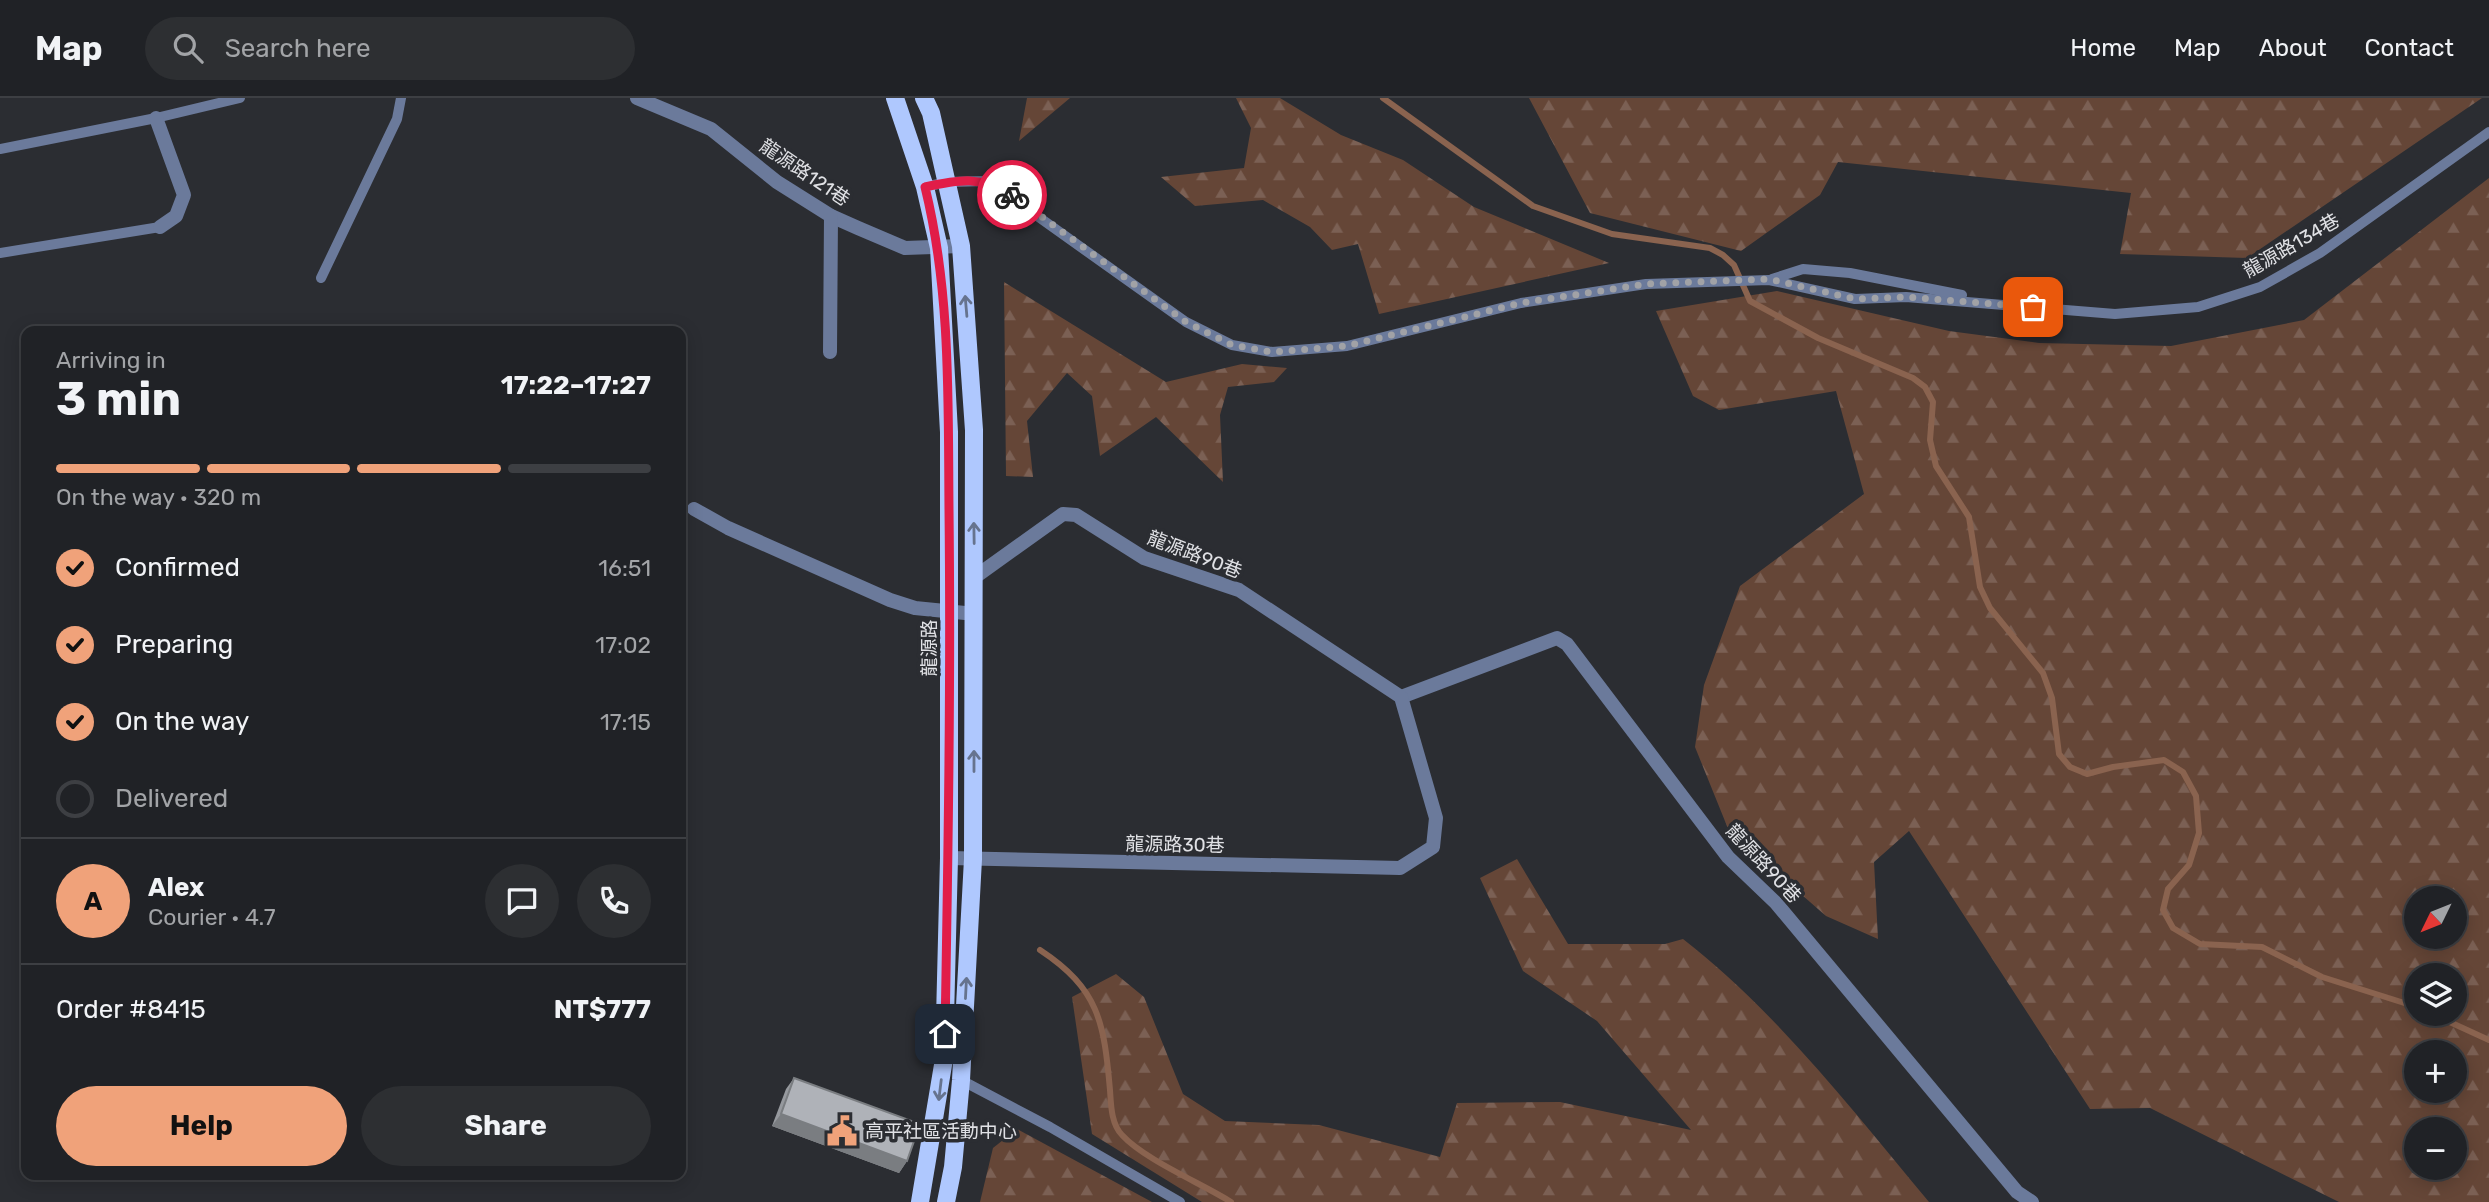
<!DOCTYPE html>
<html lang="en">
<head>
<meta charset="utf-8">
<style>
	:root { --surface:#202226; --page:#2d2f32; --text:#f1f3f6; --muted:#a2a4a7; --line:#3d3f43; --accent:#f0a27a }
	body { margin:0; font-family:Rubik,"Noto Sans TC",sans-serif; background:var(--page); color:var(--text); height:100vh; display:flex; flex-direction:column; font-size:26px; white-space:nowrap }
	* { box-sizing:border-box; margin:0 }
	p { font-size:23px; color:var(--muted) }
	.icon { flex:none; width:38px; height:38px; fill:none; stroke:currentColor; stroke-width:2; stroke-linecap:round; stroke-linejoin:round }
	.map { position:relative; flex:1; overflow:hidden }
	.sheet { position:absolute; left:21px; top:228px; width:665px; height:854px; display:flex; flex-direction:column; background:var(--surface); border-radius:14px; box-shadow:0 4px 18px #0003,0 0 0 2px var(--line) }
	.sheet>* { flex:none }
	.needle { width:46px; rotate:227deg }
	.controls { position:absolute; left:2404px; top:788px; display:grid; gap:14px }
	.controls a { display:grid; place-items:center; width:63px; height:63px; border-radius:50%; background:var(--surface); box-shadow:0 4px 18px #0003,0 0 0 2px var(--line); font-size:35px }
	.pin { position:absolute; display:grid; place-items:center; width:60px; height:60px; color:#fff; margin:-30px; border-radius:14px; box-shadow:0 4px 10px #0006 }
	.courier { position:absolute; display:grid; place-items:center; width:70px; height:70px; margin:-35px; border:5px solid #e11d48; border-radius:50%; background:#fff; color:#222; box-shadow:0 2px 9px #0007 }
	.headline em { font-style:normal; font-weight:700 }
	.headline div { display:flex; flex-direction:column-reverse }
	.headline { display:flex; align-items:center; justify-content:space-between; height:119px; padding:0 35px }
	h1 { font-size:46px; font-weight:700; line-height:52px }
	.bar { display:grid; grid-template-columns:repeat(4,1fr); gap:10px 7px; align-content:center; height:84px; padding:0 35px }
	.bar i { height:9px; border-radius:5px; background:var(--line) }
	.bar .selected { background:var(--accent) }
	.bar p { grid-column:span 4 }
	.line { display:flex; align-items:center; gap:18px; padding:0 35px; border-top:2px solid var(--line) }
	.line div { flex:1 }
	.round { display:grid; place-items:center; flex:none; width:74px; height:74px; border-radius:37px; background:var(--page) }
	ol { padding:0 35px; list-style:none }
	li { display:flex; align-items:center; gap:21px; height:77px }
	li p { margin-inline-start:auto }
	li .icon { padding:7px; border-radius:50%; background:var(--accent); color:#111; stroke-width:4 }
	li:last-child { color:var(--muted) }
	li i { width:38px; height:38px; border:4px solid var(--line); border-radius:50% }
	.cta { display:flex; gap:14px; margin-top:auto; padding:14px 35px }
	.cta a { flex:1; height:80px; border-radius:42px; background:var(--accent); color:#111; font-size:28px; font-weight:700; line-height:80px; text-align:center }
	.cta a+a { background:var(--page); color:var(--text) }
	header { display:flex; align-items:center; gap:42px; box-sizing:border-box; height:98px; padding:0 35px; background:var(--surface); border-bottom:2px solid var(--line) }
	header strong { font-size:33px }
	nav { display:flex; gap:38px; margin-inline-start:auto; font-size:24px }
	.search { width:490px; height:63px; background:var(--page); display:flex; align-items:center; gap:18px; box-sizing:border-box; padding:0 24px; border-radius:38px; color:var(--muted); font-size:26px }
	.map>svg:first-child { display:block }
</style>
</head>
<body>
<header>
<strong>Map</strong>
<div class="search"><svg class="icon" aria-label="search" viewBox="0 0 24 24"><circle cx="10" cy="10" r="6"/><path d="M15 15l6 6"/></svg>Search here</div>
<nav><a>Home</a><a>Map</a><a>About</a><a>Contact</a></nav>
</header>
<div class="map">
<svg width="2489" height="1104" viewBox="0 0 2489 1104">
	<defs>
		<pattern id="forest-firs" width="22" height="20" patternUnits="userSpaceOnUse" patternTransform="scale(1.75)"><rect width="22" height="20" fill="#654637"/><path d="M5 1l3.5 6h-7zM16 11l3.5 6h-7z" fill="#7b6054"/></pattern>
	</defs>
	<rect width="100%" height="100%" fill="#2b2d32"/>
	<!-- forest -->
	<g fill="url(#forest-firs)" fill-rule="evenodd">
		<path d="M1027,0H1070L1019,43Z"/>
		<path d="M1236,0H1280L1341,37L1403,62L1474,109L1609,165L1379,216L1358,146L1332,152L1310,129L1263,102L1195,108L1161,79L1244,70L1251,30Z"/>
		<path d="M1529,0H2482L2247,160L2120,156L2131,95L1838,64L1820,97L1741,153L1590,115Z"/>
		<path d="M2489,80V1104H2339L2150,1010L2090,1011L1909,733L1874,764L1878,841L1826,818L1729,733L1695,649L1704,587L1740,488L1864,396L1836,293L1719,312L1693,298L1656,213L1777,193L1949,233L2039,245L2171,248L2304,222ZM2417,800H2455V838H2417ZM2417,877H2455V915H2417ZM2417,954H2455V992H2417ZM2417,1031H2455V1069H2417Z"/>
		<path d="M1004,184L1166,284L1242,266L1287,270L1274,284L1228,289L1220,317L1223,384L1156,319L1100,358L1092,298L1067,275L1027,323L1033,379L1006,378Z"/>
		<path d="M1517,761L1568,846H1665L1683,841C1775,912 1855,1015 1929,1104H1202L1092,1036L1072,899L1116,876L1144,899L1183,996L1225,1023L1319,1027L1440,1059L1457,1005L1560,1004L1691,1032L1597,923L1523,873L1480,780Z"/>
		<path d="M1017,1031L1152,1104H980L993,1050Z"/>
	</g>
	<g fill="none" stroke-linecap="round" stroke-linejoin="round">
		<!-- stream -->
		<g stroke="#8a634f" stroke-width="6">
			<path d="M1383,0L1533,108L1612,136L1710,150L1723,157L1734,167L1750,203L1818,240L1913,280L1925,289L1933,304L1930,342L1936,368L1969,419L1980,489L1990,510L2043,575L2052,600L2059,656L2070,669L2087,676L2113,669L2164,662L2183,674L2196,698L2199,735L2189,767L2168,791L2163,812L2173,830L2200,846L2262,849L2322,879L2417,909"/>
			<path d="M1040,852C1099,891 1104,924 1110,992C1111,1006 1111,1026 1122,1037C1145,1062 1201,1085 1231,1104"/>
			<path d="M2430,915L2489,942"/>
		</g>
		<!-- service -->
		<g stroke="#6b7a9b" stroke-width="10">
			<path d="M0,51L156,20L240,0"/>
			<path d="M925,89L947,84L988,83L1186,224L1232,247L1272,254L1347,248L1521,205L1646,186L1769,182L1855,201L1906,199L2115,216L2198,209L2260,189L2320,155L2489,34"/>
			<path d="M0,155L160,129"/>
			<path d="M321,180L397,21L401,0"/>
			<path d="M1772,181L1803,171L1850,175L1962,197"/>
			<path d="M961,982L1050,1029L1180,1104"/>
		</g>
		<!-- minor -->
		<g stroke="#6b7a9b" stroke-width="14">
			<path d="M637,0L711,31L777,84L831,118L858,130L905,150L961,148"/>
			<path d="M156,20L184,97L176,118L160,129"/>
			<path d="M830,254L831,118"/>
			<path d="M694,411L728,430L890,502L915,510L975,516"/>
			<path d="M1401,599L1557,540L1567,546L1728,759L1776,805L2017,1094L2032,1104"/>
			<path d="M949,760L1400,770L1433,749L1436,720L1401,599L1239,492L1144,460L1076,417L1063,416L975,479"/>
		</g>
		<!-- primary -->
		<g stroke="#afc8fe" stroke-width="18">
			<path d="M895,0L925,89L939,150L949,334V760L944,961L920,1104"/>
			<path d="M924,0L931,15L961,148L974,332L973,761L961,982L953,1069L946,1104"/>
		</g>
	</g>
	<!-- wall -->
	<path fill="#96999e" d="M794,980L907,1063L899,1075L772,1028L786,991Z"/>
	<!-- shaded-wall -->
	<path fill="#7a7d81" d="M781,1016L907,1063L899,1075L772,1028Z"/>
	<!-- building -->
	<path fill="#afb2b8" stroke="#7a7d81" stroke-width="2" d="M794,980L920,1026L907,1063L781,1016Z"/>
	<!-- one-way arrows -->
	<defs><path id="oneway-shaft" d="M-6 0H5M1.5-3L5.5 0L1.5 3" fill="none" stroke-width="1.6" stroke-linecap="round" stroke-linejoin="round" transform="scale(1.75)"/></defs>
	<g stroke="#66738e">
		<use href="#oneway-shaft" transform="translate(966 208) rotate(-95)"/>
		<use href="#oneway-shaft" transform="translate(974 435) rotate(-91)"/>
		<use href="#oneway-shaft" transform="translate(974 663) rotate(-90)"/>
		<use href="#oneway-shaft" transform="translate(966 890) rotate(-87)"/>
		<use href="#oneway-shaft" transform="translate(940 992) rotate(97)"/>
	</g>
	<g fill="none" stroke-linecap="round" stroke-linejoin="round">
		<!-- done -->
		<path stroke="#a1a2a6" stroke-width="7" stroke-dasharray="0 12.6" d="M1012,97L1186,224L1232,247L1272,254L1347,248L1521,205L1646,186L1769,181L1855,201L1906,199L2033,209"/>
		<!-- route -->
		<path stroke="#e11d48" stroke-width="9" d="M945,936C948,761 951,586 949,411C948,304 951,194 925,89C962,81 979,78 1012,97"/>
	</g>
	<!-- icons -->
	<defs>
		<g id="civic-bare" transform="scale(2.415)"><path d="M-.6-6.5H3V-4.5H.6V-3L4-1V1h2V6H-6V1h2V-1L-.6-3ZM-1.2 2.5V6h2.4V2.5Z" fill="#f0a27a" stroke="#2b2d32" stroke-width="2.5" paint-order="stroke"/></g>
	</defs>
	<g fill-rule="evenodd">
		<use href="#civic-bare" x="842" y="1033"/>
	</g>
	<g text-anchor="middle" stroke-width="7" stroke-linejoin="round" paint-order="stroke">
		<!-- street labels -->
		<g font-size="19" fill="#e0e1e5" stroke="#2b2d32">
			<text transform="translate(805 74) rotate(34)" y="7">龍源路121巷</text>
			<text transform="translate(2291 147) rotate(-30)" y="7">龍源路134巷</text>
			<text transform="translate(1195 456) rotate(21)" y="7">龍源路90巷</text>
			<text transform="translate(929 550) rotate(-90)" y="7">龍源路</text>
			<text transform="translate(1175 746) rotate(1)" y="7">龍源路30巷</text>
			<text transform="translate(1764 765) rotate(47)" y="7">龍源路90巷</text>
		</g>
		<!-- poi labels -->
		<g font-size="19" fill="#e0e1e5" stroke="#2b2d32" text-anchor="start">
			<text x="865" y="1040">高平社區活動中心</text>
		</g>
	</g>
</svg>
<div class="controls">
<a><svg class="needle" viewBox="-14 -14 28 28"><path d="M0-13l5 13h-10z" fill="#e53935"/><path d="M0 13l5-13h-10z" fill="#a2a4a7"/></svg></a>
<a><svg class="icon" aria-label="layers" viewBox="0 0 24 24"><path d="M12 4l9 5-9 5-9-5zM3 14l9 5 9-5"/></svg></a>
<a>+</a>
<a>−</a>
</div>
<div class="pin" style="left:2033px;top:209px;background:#ea580c"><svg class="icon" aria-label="bag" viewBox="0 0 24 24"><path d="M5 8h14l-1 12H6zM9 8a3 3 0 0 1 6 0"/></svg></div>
<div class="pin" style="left:945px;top:936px;background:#1f2937"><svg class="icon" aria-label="home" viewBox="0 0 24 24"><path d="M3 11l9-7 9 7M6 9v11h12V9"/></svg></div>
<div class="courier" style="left:1012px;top:97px"><svg class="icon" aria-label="bike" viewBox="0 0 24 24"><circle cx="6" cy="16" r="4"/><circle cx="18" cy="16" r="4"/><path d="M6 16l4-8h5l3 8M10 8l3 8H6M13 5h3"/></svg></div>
<section class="sheet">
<div class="headline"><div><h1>3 min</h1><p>Arriving in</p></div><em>17:22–17:27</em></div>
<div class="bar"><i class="selected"></i><i class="selected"></i><i class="selected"></i><i></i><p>On the way · 320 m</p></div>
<ol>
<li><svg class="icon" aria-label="check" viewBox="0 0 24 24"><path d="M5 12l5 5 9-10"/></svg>Confirmed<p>16:51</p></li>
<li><svg class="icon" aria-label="check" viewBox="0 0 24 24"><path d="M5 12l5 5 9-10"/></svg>Preparing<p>17:02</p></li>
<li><svg class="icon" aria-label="check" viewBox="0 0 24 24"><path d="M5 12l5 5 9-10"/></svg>On the way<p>17:15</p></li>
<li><i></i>Delivered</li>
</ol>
<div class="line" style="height:126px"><b class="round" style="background:var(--accent);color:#111">A</b><div><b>Alex</b><p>Courier · 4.7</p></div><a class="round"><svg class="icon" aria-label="chat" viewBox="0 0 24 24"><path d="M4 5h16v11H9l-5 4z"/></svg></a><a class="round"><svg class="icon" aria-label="phone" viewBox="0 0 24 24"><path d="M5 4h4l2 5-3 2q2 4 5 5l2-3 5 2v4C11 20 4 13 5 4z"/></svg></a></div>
<div class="line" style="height:91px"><div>Order #8415</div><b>NT$777</b></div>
<div class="cta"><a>Help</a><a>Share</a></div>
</section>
</div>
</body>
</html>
